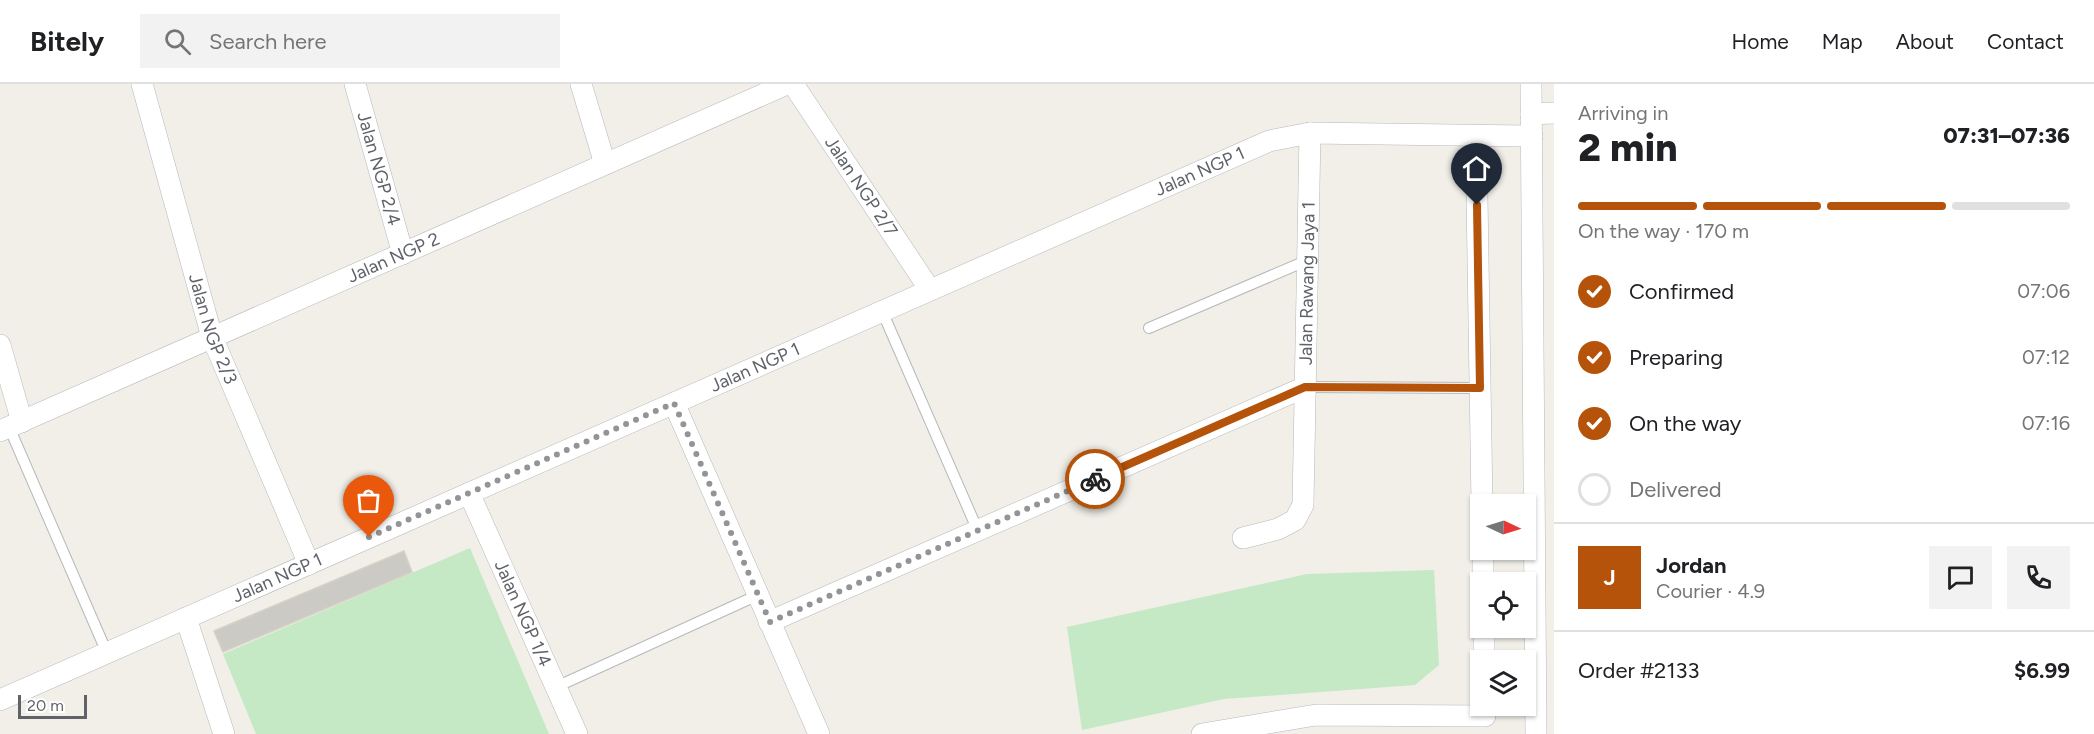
<!DOCTYPE html>
<html lang="en">
<head>
<meta charset="utf-8">
<style>
	:root { --surface:#fff; --page:#f2f2f2; --text:#202124; --muted:#757577; --line:#e0e0e0; --accent:#b45309 }
	body { margin:0; font-family:Figtree,sans-serif; background:var(--page); color:var(--text); height:100vh; display:flex; flex-direction:column; font-size:22px; white-space:nowrap }
	* { box-sizing:border-box; margin:0 }
	p { font-size:20px; color:var(--muted) }
	.icon { flex:none; width:33px; height:33px; fill:none; stroke:currentColor; stroke-width:2; stroke-linecap:round; stroke-linejoin:round }
	.map { position:relative; flex:1; overflow:hidden }
	.panel { display:flex; flex-direction:column; background:var(--surface); width:540px }
	.panel>* { flex:none }
	.needle { width:39px; rotate:94deg }
	.fabs { position:absolute; left:1470px; top:410px; display:grid; gap:12px }
	.fabs a { display:grid; place-items:center; width:66px; height:66px; border-radius:0px; background:var(--surface); box-shadow:0 2px 4px #0004; font-size:30px }
	.scale { position:absolute; left:18px; bottom:15px; width:69px; box-sizing:border-box; padding-left:6px; border:3px solid #5f6368; border-top:0; font-size:16px; line-height:21px; white-space:nowrap; color:#5f6368; -webkit-text-stroke:4px #fff; paint-order:stroke }
	.pin { position:absolute; display:grid; place-items:center; width:51px; height:51px; color:#fff; margin:-62px -26px; border-radius:50% 50% 50% 0; rotate:-45deg; box-shadow:0 0 6px #0007 }
	.pin .icon { rotate:45deg }
	.courier { position:absolute; display:grid; place-items:center; width:60px; height:60px; margin:-30px; border:4px solid #b45309; border-radius:50%; background:#fff; color:#222; box-shadow:0 2px 8px #0007 }
	.summary em { font-style:normal; font-weight:800 }
	.summary div { display:flex; flex-direction:column-reverse }
	.summary { display:flex; align-items:center; justify-content:space-between; height:102px; padding:0 24px }
	h1 { font-size:39px; font-weight:800; line-height:45px }
	.bar { display:grid; grid-template-columns:repeat(4,1fr); gap:9px 6px; align-content:center; height:72px; padding:0 24px }
	.bar i { height:8px; border-radius:4px; background:var(--line) }
	.bar .current { background:var(--accent) }
	.bar p { grid-column:span 4 }
	.line { display:flex; align-items:center; gap:15px; padding:0 24px; border-top:2px solid var(--line) }
	.line div { flex:1 }
	.round { display:grid; place-items:center; flex:none; width:63px; height:63px; border-radius:0px; background:var(--page) }
	ol { padding:0 24px; list-style:none }
	li { display:flex; align-items:center; gap:18px; height:66px }
	li p { margin-inline-start:auto }
	li .icon { padding:6px; border-radius:50%; background:var(--accent); color:#fff; stroke-width:4 }
	li:last-child { color:var(--muted) }
	li i { width:33px; height:33px; border:3px solid var(--line); border-radius:50% }
	header { display:flex; align-items:center; gap:36px; box-sizing:border-box; height:84px; padding:0 30px; background:var(--surface); border-bottom:2px solid var(--line) }
	header strong { font-size:28px }
	nav { display:flex; gap:33px; margin-inline-start:auto; font-size:21px }
	.search { width:420px; height:54px; background:var(--page); display:flex; align-items:center; gap:15px; box-sizing:border-box; padding:0 21px; border-radius:0px; color:var(--muted); font-size:22px }
	main { display:flex; flex:1; min-height:0 }
	.map>svg:first-child { display:block }
</style>
</head>
<body>
<header>
<strong>Bitely</strong>
<div class="search"><svg class="icon" aria-label="search" viewBox="0 0 24 24"><circle cx="10" cy="10" r="6"/><path d="M15 15l6 6"/></svg>Search here</div>
<nav><a>Home</a><a>Map</a><a>About</a><a>Contact</a></nav>
</header>
<main>
<div class="map">
<svg width="1554" height="650" viewBox="0 0 1554 650">
	<rect width="100%" height="100%" fill="#f1efe8"/>
	<!-- green -->
	<g fill="#c5e8c5">
		<path d="M470,464L549,650H256L223,570Z"/>
		<path d="M1434,486L1439,581L1415,601L1224,615L1082,646L1067,543L1307,490Z"/>
	</g>
	<!-- building -->
	<path fill="#cccac5" stroke="#d6d1c6" stroke-width="1.5" d="M404,467L412,488L223,568L214,547Z"/>
	<g fill="none" stroke-linecap="round" stroke-linejoin="round">
		<!-- lane casing -->
		<g stroke="#b5b8bc" stroke-width="12">
			<g id="lane">
				<path d="M882,227L978,447"/>
				<path d="M1149,244L1308,176"/>
				<path d="M1305,303L1480,304"/>
				<path d="M9,343L107,569"/>
				<path d="M556,603L758,511"/>
			</g>
		</g>
		<!-- street casing -->
		<g stroke="#b5b8bc" stroke-width="22">
			<g id="street">
				<path id="s1" d="M142,0L212,253L309,480"/>
				<path id="s2" d="M355,0L403,170"/>
				<path d="M581,0L605,80"/>
				<path id="s3" d="M793,0L930,206"/>
				<path d="M1531,0L1536,650"/>
				<path d="M1531,30L1554,29"/>
				<path d="M1476,52L1482,420"/>
				<path d="M0,261L22,338"/>
				<path d="M674,319L819,650"/>
				<path id="s4" d="M0,347L787,0"/>
				<path id="s5" d="M469,409L577,650"/>
				<path id="s6" d="M1243,454L1278,445L1295,436L1303,421L1310,49"/>
				<path d="M1483,465V498"/>
				<path d="M186,534L224,650"/>
				<path d="M769,538L1305,303"/>
				<path d="M1484,543V576"/>
				<path id="s7" d="M0,616L1269,57L1310,49L1532,52"/>
				<path d="M1202,650L1316,631L1485,632"/>
			</g>
		</g>
		<!-- lane -->
		<use href="#lane" stroke="#fff" stroke-width="10"/>
		<!-- street -->
		<use href="#street" stroke="#fff" stroke-width="21"/>
	</g>
	<g fill="none" stroke-linecap="round" stroke-linejoin="round">
		<!-- done -->
		<path stroke="#929495" stroke-width="6" stroke-dasharray="0 10.8" d="M369,453L674,319L770,538L1095,395"/>
		<!-- route -->
		<path stroke="#b45309" stroke-width="8" d="M1095,395L1305,303L1480,304L1477,121"/>
	</g>
	<g text-anchor="middle" stroke-width="6" stroke-linejoin="round" paint-order="stroke">
		<!-- street labels -->
		<g font-size="18" fill="#5f6368" stroke="#fff">
			<text dy="6" stroke="none"><textPath href="#s2" startOffset="88">Jalan NGP 2/4</textPath></text>
			<text dy="6" stroke="none"><textPath href="#s7" startOffset="1311">Jalan NGP 1</textPath></text>
			<text dy="6" stroke="none"><textPath href="#s3" startOffset="123">Jalan NGP 2/7</textPath></text>
			<text dy="6" stroke="none"><textPath href="#s4" startOffset="430">Jalan NGP 2</textPath></text>
			<text dy="6" stroke="none"><textPath href="#s6" startOffset="294">Jalan Rawang Jaya 1</textPath></text>
			<text dy="6" stroke="none"><textPath href="#s1" startOffset="255">Jalan NGP 2/3</textPath></text>
			<text dy="6" stroke="none"><textPath href="#s7" startOffset="825">Jalan NGP 1</textPath></text>
			<text dy="6" stroke="none"><textPath href="#s7" startOffset="303">Jalan NGP 1</textPath></text>
			<text dy="6" stroke="none"><textPath href="#s5" startOffset="132">Jalan NGP 1/4</textPath></text>
		</g>
	</g>
</svg>
<div class="fabs">
<a><svg class="needle" viewBox="-14 -14 28 28"><path d="M0-13l5 13h-10z" fill="#e53935"/><path d="M0 13l5-13h-10z" fill="#757577"/></svg></a>
<a><svg class="icon" aria-label="locate" viewBox="0 0 24 24"><circle cx="12" cy="12" r="6"/><path d="M12 2v4M12 18v4M2 12h4M18 12h4"/></svg></a>
<a><svg class="icon" aria-label="layers" viewBox="0 0 24 24"><path d="M12 4l9 5-9 5-9-5zM3 14l9 5 9-5"/></svg></a>
</div>
<div class="scale">20 m</div>
<div class="pin" style="left:369px;top:453px;background:#ea580c"><svg class="icon" aria-label="bag" viewBox="0 0 24 24"><path d="M5 8h14l-1 12H6zM9 8a3 3 0 0 1 6 0"/></svg></div>
<div class="pin" style="left:1477px;top:121px;background:#1f2937"><svg class="icon" aria-label="home" viewBox="0 0 24 24"><path d="M3 11l9-7 9 7M6 9v11h12V9"/></svg></div>
<div class="courier" style="left:1095px;top:395px"><svg class="icon" aria-label="bike" viewBox="0 0 24 24"><circle cx="6" cy="16" r="4"/><circle cx="18" cy="16" r="4"/><path d="M6 16l4-8h5l3 8M10 8l3 8H6M13 5h3"/></svg></div>
</div>
<section class="panel">
<div class="summary"><div><h1>2 min</h1><p>Arriving in</p></div><em>07:31–07:36</em></div>
<div class="bar"><i class="current"></i><i class="current"></i><i class="current"></i><i></i><p>On the way · 170 m</p></div>
<ol>
<li><svg class="icon" aria-label="check" viewBox="0 0 24 24"><path d="M5 12l5 5 9-10"/></svg>Confirmed<p>07:06</p></li>
<li><svg class="icon" aria-label="check" viewBox="0 0 24 24"><path d="M5 12l5 5 9-10"/></svg>Preparing<p>07:12</p></li>
<li><svg class="icon" aria-label="check" viewBox="0 0 24 24"><path d="M5 12l5 5 9-10"/></svg>On the way<p>07:16</p></li>
<li><i></i>Delivered</li>
</ol>
<div class="line" style="height:108px"><b class="round" style="background:var(--accent);color:#fff">J</b><div><b>Jordan</b><p>Courier · 4.9</p></div><a class="round"><svg class="icon" aria-label="chat" viewBox="0 0 24 24"><path d="M4 5h16v11H9l-5 4z"/></svg></a><a class="round"><svg class="icon" aria-label="phone" viewBox="0 0 24 24"><path d="M5 4h4l2 5-3 2q2 4 5 5l2-3 5 2v4C11 20 4 13 5 4z"/></svg></a></div>
<div class="line" style="height:78px"><div>Order #2133</div><b>$6.99</b></div>
</section>
</main>
</body>
</html>
